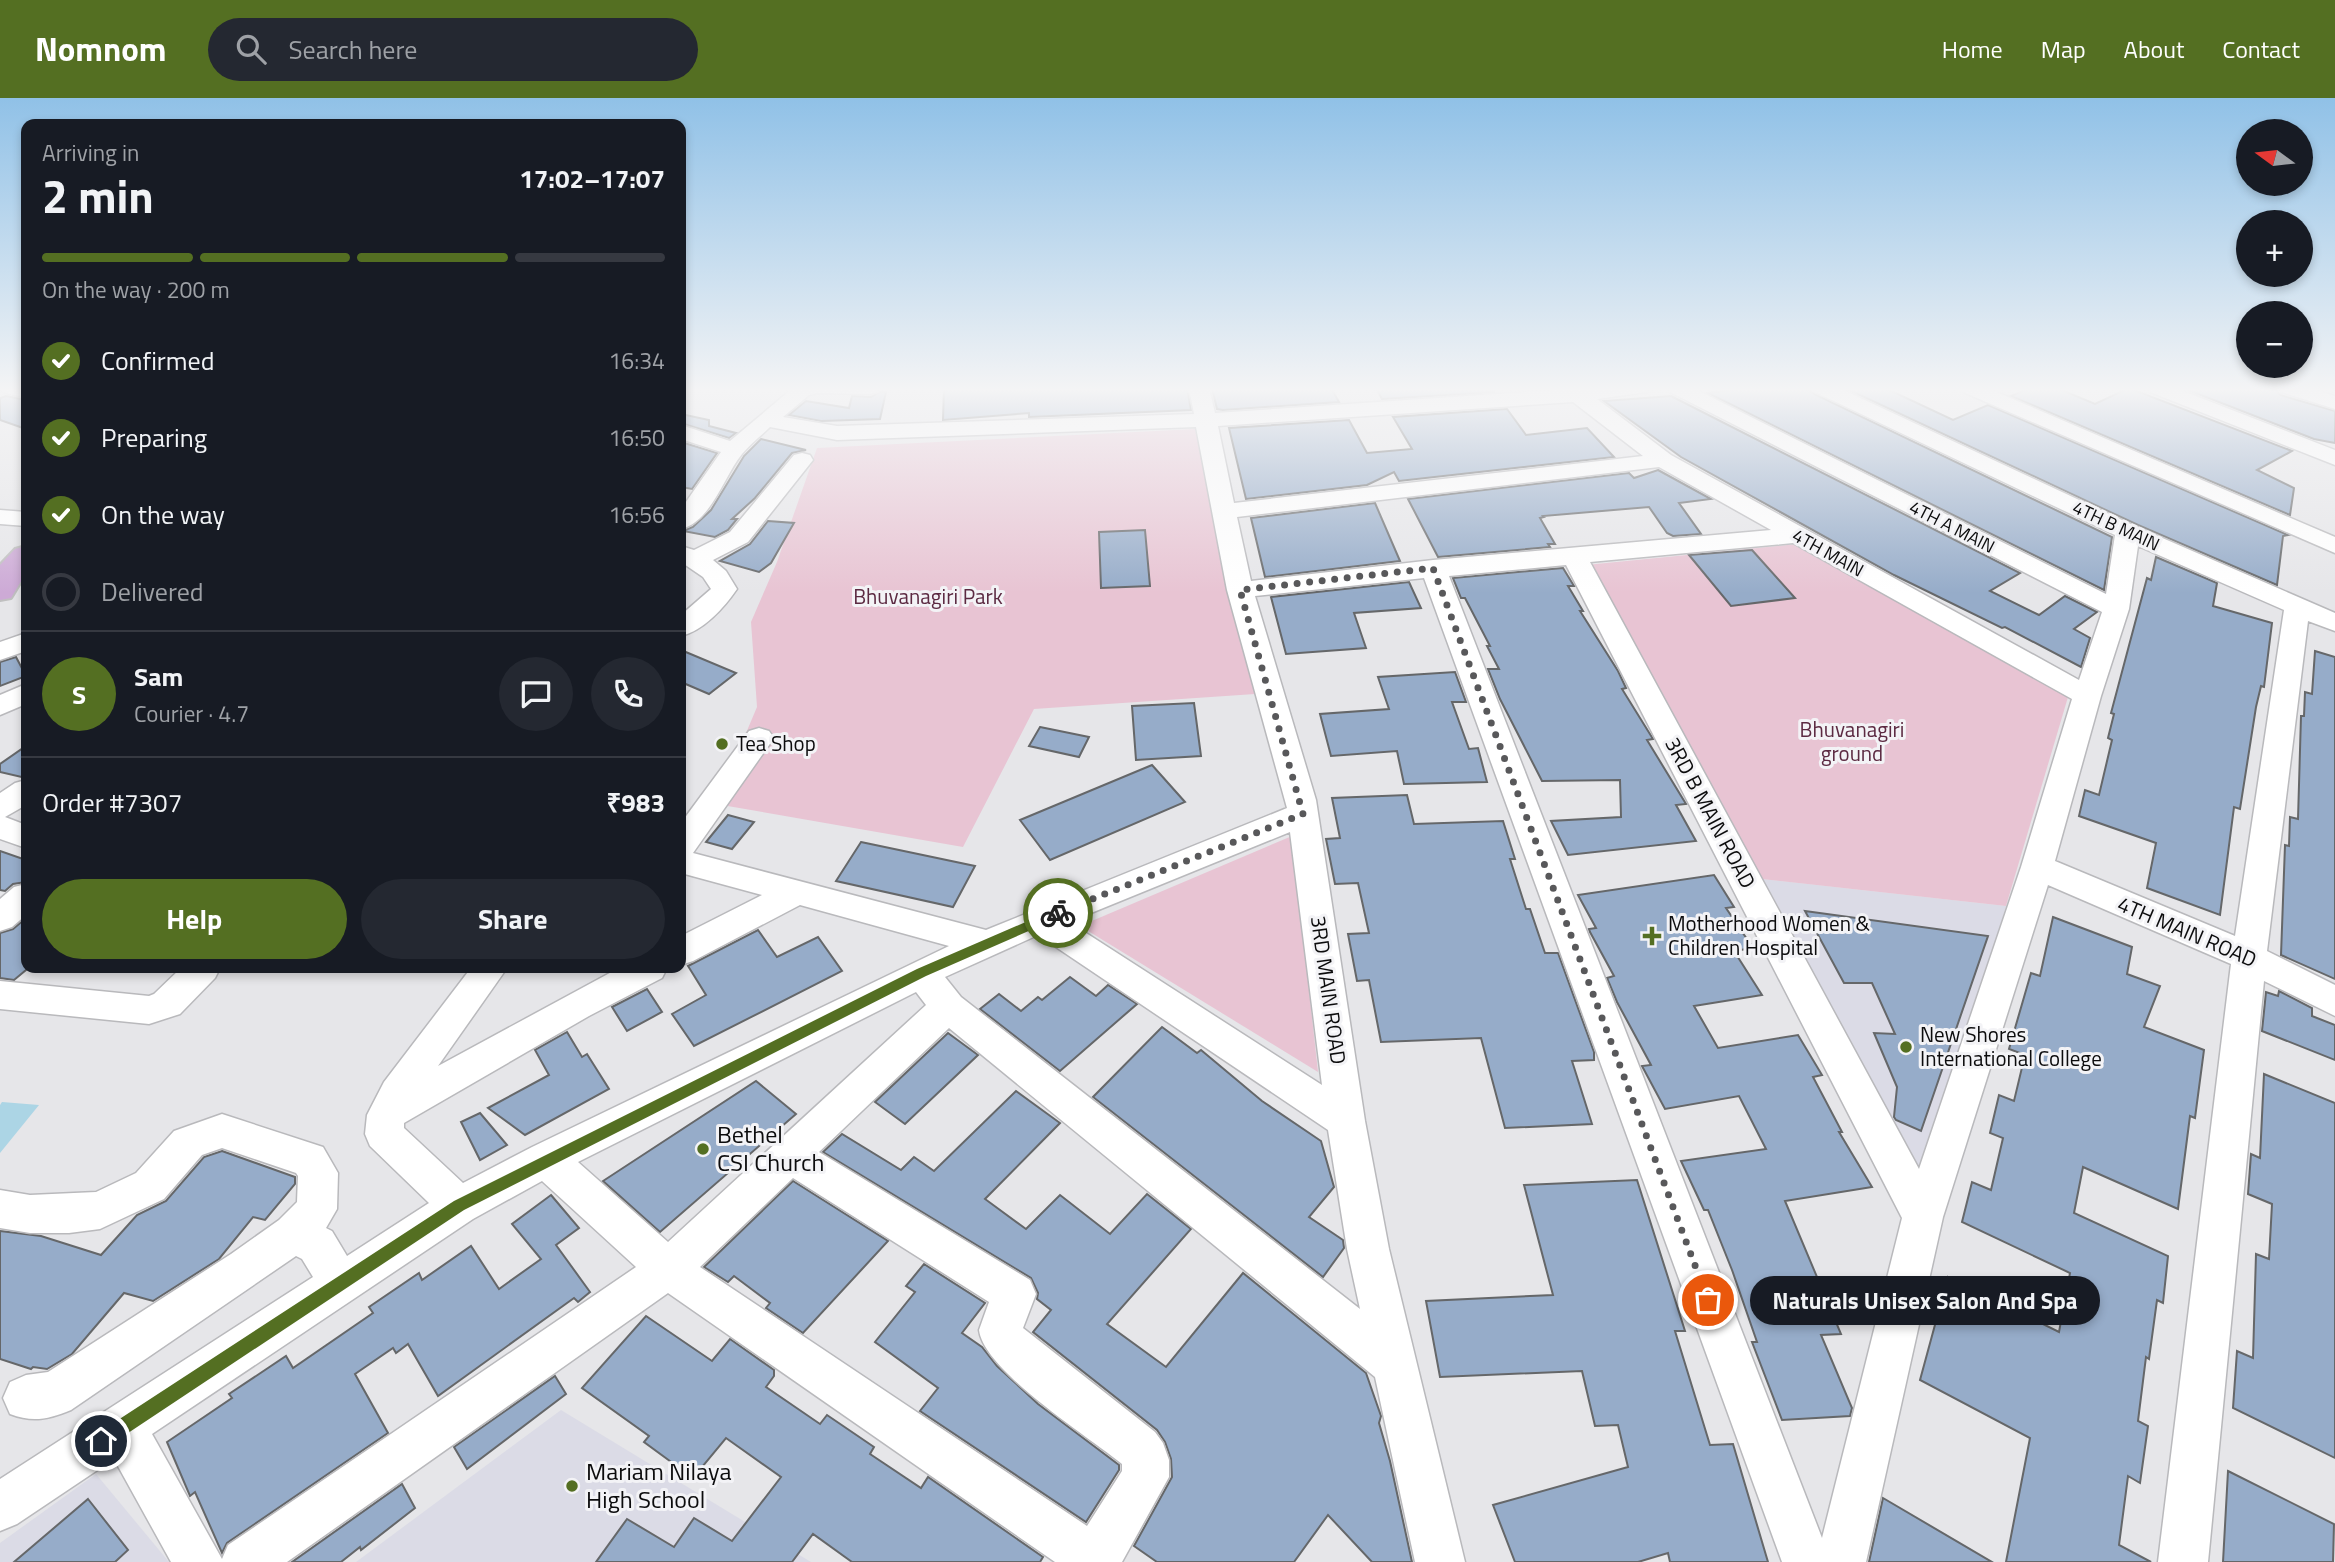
<!DOCTYPE html>
<html lang="en">
<head>
<meta charset="utf-8">
<style>
	:root { --surface:#171b24; --page:#242831; --text:#f1f3f6; --muted:#9ea1a6; --line:#363941; --accent:#546f22 }
	body { margin:0; font-family:"Titillium Web",sans-serif; background:var(--page); color:var(--text); height:100vh; display:flex; flex-direction:column; font-size:26px; white-space:nowrap }
	* { box-sizing:border-box; margin:0 }
	p { font-size:23px; color:var(--muted) }
	.icon { flex:none; width:38px; height:38px; fill:none; stroke:currentColor; stroke-width:2; stroke-linecap:round; stroke-linejoin:round }
	.map { position:relative; flex:1; overflow:hidden }
	.drawer { position:absolute; left:21px; top:21px; width:665px; height:854px; display:flex; flex-direction:column; background:var(--surface); border-radius:14px; box-shadow:0 4px 10px #0003 }
	.drawer>* { flex:none }
	.needle { width:46px; rotate:285deg }
	.buttons { position:absolute; left:2236px; top:21px; display:grid; gap:14px }
	.buttons a { display:grid; place-items:center; width:77px; height:77px; border-radius:50%; background:var(--surface); box-shadow:0 4px 10px #0003; font-size:35px }
	.pin { position:absolute; display:grid; place-items:center; width:60px; height:60px; color:#fff; margin:-30px; border:4px solid #fff; border-radius:50%; box-shadow:0 2px 7px #0007 }
	.courier { position:absolute; display:grid; place-items:center; width:70px; height:70px; margin:-35px; border:5px solid #546f22; border-radius:50%; background:#fff; color:#222; box-shadow:0 2px 9px #0007 }
	.bubble { position:absolute; height:49px; border-radius:24px; background:var(--surface); box-shadow:0 4px 10px #0003; font-size:23px; font-weight:700; line-height:49px; text-align:center }
	.summary em { font-style:normal; font-weight:700 }
	.summary div { display:flex; flex-direction:column-reverse }
	.summary { display:flex; align-items:center; justify-content:space-between; height:119px; padding:0 21px }
	h1 { font-size:46px; font-weight:700; line-height:52px }
	.bar { display:grid; grid-template-columns:repeat(4,1fr); gap:10px 7px; align-content:center; height:84px; padding:0 21px }
	.bar i { height:9px; border-radius:5px; background:var(--line) }
	.bar .on { background:var(--accent) }
	.bar p { grid-column:span 4 }
	.line { display:flex; align-items:center; gap:18px; padding:0 21px; border-top:2px solid var(--line) }
	.line div { flex:1 }
	.round { display:grid; place-items:center; flex:none; width:74px; height:74px; border-radius:37px; background:var(--page) }
	ol { padding:0 21px; list-style:none }
	li { display:flex; align-items:center; gap:21px; height:77px }
	li p { margin-inline-start:auto }
	li .icon { padding:7px; border-radius:50%; background:var(--accent); color:#fff; stroke-width:4 }
	li:last-child { color:var(--muted) }
	li i { width:38px; height:38px; border:4px solid var(--line); border-radius:50% }
	.action { display:flex; gap:14px; margin-top:auto; padding:14px 21px }
	.action a { flex:1; height:80px; border-radius:42px; background:var(--accent); color:#fff; font-size:28px; font-weight:700; line-height:80px; text-align:center }
	.action a+a { background:var(--page); color:var(--text) }
	header { display:flex; align-items:center; gap:42px; box-sizing:border-box; height:98px; padding:0 35px; background:var(--accent); color:#fff }
	header strong { font-size:33px }
	nav { display:flex; gap:38px; margin-inline-start:auto; font-size:24px }
	.search { width:490px; height:63px; background:var(--page); display:flex; align-items:center; gap:18px; box-sizing:border-box; padding:0 24px; border-radius:38px; color:var(--muted); font-size:26px }
	.map>svg:first-child { display:block }
</style>
</head>
<body>
<header>
<strong>Nomnom</strong>
<div class="search"><svg class="icon" aria-label="search" viewBox="0 0 24 24"><circle cx="10" cy="10" r="6"/><path d="M15 15l6 6"/></svg>Search here</div>
<nav><a>Home</a><a>Map</a><a>About</a><a>Contact</a></nav>
</header>
<div class="map">
<svg width="2335" height="1464" viewBox="0 0 2335 1464">
	<rect width="100%" height="100%" fill="#e6e6e9"/>
	<!-- built -->
	<g fill="#dbdbe6">
		<path d="M1762,781L2006,808L1921,1090Z"/>
		<path d="M561,1312L811,1464H356Z"/>
		<path d="M96,1376L169,1464H0V1445Z"/>
	</g>
	<!-- green -->
	<g fill="#e8c4d3">
		<path d="M1195,331L1255,596L1034,611L963,749L716,706L757,609L751,524L777,464L817,350Z"/>
		<path d="M1797,446L2068,599L2006,808L1762,781L1586,467Z"/>
		<path d="M1292,738L1318,974L1080,828Z"/>
	</g>
	<!-- water -->
	<path fill="#acd5e5" d="M2,1004L39,1007L0,1055V1007Z"/>
	<!-- building -->
	<g fill="#96acc9" stroke="#656769" stroke-width="2">
		<path d="M944,290H1187L1191,312L1029,319V315L943,322Z"/>
		<path d="M1212,290H1331L1339,304L1223,312L1217,311Z"/>
		<path d="M1376,290H1491L1494,294L1382,301Z"/>
		<path d="M1743,290H1806L1814,296L2112,439L2104,492L1708,295Z"/>
		<path d="M1851,290H1885L1953,322L1988,307L2288,437L2283,438L2277,487L2138,427L1847,291Z"/>
		<path d="M2030,290H2057L2095,306L2129,290L2292,353L2257,372L2294,390L2290,417L2011,298Z"/>
		<path d="M2191,290H2275L2280,297L2335,313V345L2314,341L2188,292Z"/>
		<path d="M880,294H886L880,321L821,323L789,317L806,303L849,310L852,298L871,299Z"/>
		<path d="M6,298L26,302V331L0,322V300Z"/>
		<path d="M1671,298L2020,475L1990,493L2039,517L2065,498L2097,514L2074,531L2090,540L2081,569L2005,529L2002,530L1894,477L1681,359L1604,303Z"/>
		<path d="M1507,311L1526,337L1587,330L1614,359L1399,383L1394,374L1367,387L1246,401L1229,330L1349,322L1367,355L1412,351L1393,319Z"/>
		<path d="M681,316L709,322V328L736,335L729,340L681,325Z"/>
		<path d="M761,341L806,352L792,355L755,400L732,421H737L728,432L715,439L683,433L693,429L711,412L744,358Z"/>
		<path d="M681,344L717,355L692,391L681,389Z"/>
		<path d="M1658,372L1711,401L1679,405L1701,436L1673,438L1667,435L1649,409L1543,418L1544,419L1540,420L1555,446H1548L1550,449L1438,459L1408,401L1629,375L1634,380Z"/>
		<path d="M1375,405L1400,463L1265,479L1251,420Z"/>
		<path d="M768,423L794,425L771,465L759,474L720,463L750,446Z"/>
		<path d="M1145,432L1150,488L1101,490L1099,434Z"/>
		<path d="M1752,452L1795,500L1731,508L1689,457Z"/>
		<path d="M2156,459L2217,485L2213,508L2272,525L2264,589L2261,588L2256,609L2240,711L2234,709L2220,817L2147,790L2156,745L2079,718L2085,692L2099,697L2112,642L2108,640L2114,616L2111,615L2147,480L2151,482Z"/>
		<path d="M1563,470L1574,488H1568L1583,513H1580L1618,573L1626,590L1622,591L1653,641L1647,642L1686,706L1676,707L1696,743L1568,757L1551,723L1621,719L1620,682L1542,683L1500,601L1488,571H1499L1487,548H1490L1465,500H1461L1453,480Z"/>
		<path d="M1409,484L1421,510L1354,515L1366,550L1286,556L1271,499Z"/>
		<path d="M681,552L736,575L709,596L681,584Z"/>
		<path d="M2315,553L2335,559V881L2281,857L2285,747L2289,748L2290,719L2298,721L2301,618H2304L2305,594L2312,596Z"/>
		<path d="M16,559L26,578L0,588V564Z"/>
		<path d="M1455,574L1466,604H1452L1469,651L1478,650L1487,684L1404,686L1397,653L1331,658L1320,616L1389,611L1378,579Z"/>
		<path d="M1194,605L1201,658L1136,662L1132,608Z"/>
		<path d="M1040,629L1089,639L1079,659L1029,648Z"/>
		<path d="M26,648V680L0,674V666Z"/>
		<path d="M1152,667L1185,704L1050,762L1020,722Z"/>
		<path d="M1407,697L1414,726L1503,723L1515,761H1510L1526,811H1530L1545,855H1558L1594,954V962L1572,963L1592,1026L1505,1030L1481,940L1381,944L1369,882L1357,883L1348,836L1369,835L1358,785L1335,786L1326,741L1340,740L1332,700Z"/>
		<path d="M728,717L754,724L732,751L706,744Z"/>
		<path d="M861,744L975,768L953,809L836,783Z"/>
		<path d="M0,753L26,762V784L13,786L5,793L0,792Z"/>
		<path d="M1714,777L1734,809L1726,810L1753,850L1734,853L1762,897L1694,908L1718,950L1798,937L1822,977L1813,979L1842,1034H1839L1872,1089L1785,1103L1841,1236L1821,1237L1852,1310L1850,1318L1782,1322L1752,1244H1757L1732,1172L1708,1112H1704L1681,1063L1766,1051L1739,998L1665,1011L1642,968L1651,967L1617,904L1607,880L1614,878L1590,834L1589,831L1596,830L1578,797Z"/>
		<path d="M1805,813L1988,838L1921,1033L1896,1022L1894,1019L1897,989L1874,935L1895,936L1872,885H1844Z"/>
		<path d="M2053,819L2132,849L2127,876L2160,888L2144,929L2204,952L2195,1020L2190,1018L2178,1111L2083,1069L2074,1115L2168,1158L2163,1205L2157,1202L2149,1261L2146,1259L2138,1323L2148,1328L2140,1385L2128,1378L2119,1447L2151,1464H2006L2030,1340L1920,1282L1948,1179L2059,1234L2070,1175L1962,1124L1972,1084L1991,1092L2003,1040L1990,1035L1999,997L2014,1003L2025,957L2009,951L2031,875L2040,878Z"/>
		<path d="M26,820V872L14,882L0,880V835L13,831Z"/>
		<path d="M758,832L777,859L818,839L842,873L694,948L672,916L706,897L688,868Z"/>
		<path d="M1070,879L1096,898L1108,887L1137,906L1060,973L980,911L999,896L1021,913L1038,899L1042,902Z"/>
		<path d="M647,891L662,914L627,933L612,909Z"/>
		<path d="M2279,893L2312,910V918L2335,927V962L2262,933L2266,894L2278,898Z"/>
		<path d="M1162,929L1197,955L1201,952L1262,1003L1321,1043L1334,1089L1309,1119L1343,1142L1344,1150L1323,1179L1093,999Z"/>
		<path d="M567,934L582,959L587,956L609,991L525,1037L488,1010L549,977L535,952Z"/>
		<path d="M948,935L978,957L905,1026L875,1004Z"/>
		<path d="M2264,976L2335,1005V1360L2233,1310L2237,1253L2253,1260L2256,1156L2269,1161L2272,1106L2248,1096L2251,1056L2260,1060Z"/>
		<path d="M756,983L796,1016L660,1134L603,1083Z"/>
		<path d="M1016,993L1060,1025L985,1101L1026,1131L1060,1097L1110,1136L1147,1096L1191,1131L1107,1226L1166,1269L1243,1175L1366,1275L1381,1318L1379,1325L1390,1363L1412,1464H1372L1328,1417L1294,1464H1157L1134,1448L1172,1379L1171,1361L1165,1344L1157,1332L1033,1234L1051,1212L1037,1201L1038,1195L1031,1180L823,1054L842,1036L901,1072L914,1059L934,1073Z"/>
		<path d="M480,1015L507,1047L480,1062L461,1024Z"/>
		<path d="M222,1053L295,1079V1086L265,1122L253,1119L219,1161L153,1203L124,1195L72,1256L47,1271L33,1269L31,1271L0,1261V1133L41,1138L101,1157L137,1117L166,1103L204,1059Z"/>
		<path d="M1637,1082L1685,1233H1675L1710,1347L1733,1346L1768,1464H1670L1668,1455L1638,1464H1515L1493,1407L1628,1369L1618,1327L1595,1328L1582,1273L1440,1279L1426,1203L1553,1197L1524,1087Z"/>
		<path d="M793,1083L888,1143L803,1235L766,1210L770,1205L734,1178L728,1184L704,1169Z"/>
		<path d="M551,1097L579,1130L556,1147L590,1194L578,1204L574,1200L438,1298L408,1246L396,1255L393,1250L355,1276L388,1335L227,1445L222,1455L195,1394L190,1398L167,1344L232,1300L229,1296L286,1258L293,1270L373,1215L369,1209L419,1175L422,1182L471,1148L499,1191L541,1161L512,1126Z"/>
		<path d="M924,1166L985,1205L962,1235L982,1249L997,1268L1038,1306L1119,1367V1372L1086,1424L920,1313L938,1290L875,1244L915,1194L906,1188Z"/>
		<path d="M646,1218L712,1263L730,1241L774,1272V1278L766,1289L820,1326L827,1317L874,1349L870,1356L921,1390L928,1379L1043,1459L1040,1464H852L813,1436L792,1464H596L627,1421L674,1449L694,1420L732,1443L781,1379L726,1340L693,1380L644,1344L649,1338L582,1290Z"/>
		<path d="M555,1278L566,1296L467,1371L454,1349Z"/>
		<path d="M2228,1373L2334,1426L2333,1464H2223Z"/>
		<path d="M402,1386L415,1410L361,1452L360,1449L341,1464H292Z"/>
		<path d="M1883,1400L1992,1464H1869Z"/>
		<path d="M88,1401L128,1452L115,1464H14Z"/>
	</g>
	<g fill="none" stroke-linecap="round" stroke-linejoin="round">
		<!-- minor casing -->
		<g stroke="#b9b9bc" stroke-width="3">
			<g id="minor">
				<path d="M0,290H26V300L3,294Z"/>
				<path d="M793,290H880L877,294L870,296L817,295L809,297L783,319L837,328L1194,316L1189,290H1209L1215,315L1585,290H1650L1647,294L1597,301L1671,357L2079,582L2102,514L1670,294L1667,290H1693L2106,496L2115,437L1815,294L1812,290H1839L2137,429L2335,515V533L2308,523L2267,853L2335,887V918L2264,883L2208,1464H2158L2231,866L2048,787L1943,1119L1866,1464H1782L1424,480L1255,498L1316,702L1365,1023L1389,1151L1465,1464H1415L1375,1279L949,930L819,1054L1030,1182L1036,1196L1023,1230L1155,1334L1163,1345L1169,1362V1379L1122,1464H1055L668,1195L287,1464H171L114,1361L17,1426L0,1433V1381L313,1179L302,1161L296,1158L71,1312C49,1321 33,1325 10,1316L3,1300L10,1284L26,1277L48,1274L231,1156L279,1122L297,1104L298,1078L296,1075L222,1050L202,1057L164,1101L100,1131L69,1135H30L0,1130V1092L30,1097L96,1094L136,1075L174,1033L222,1016L323,1049L338,1075L337,1111L326,1130L332,1133L347,1158L429,1105L370,1048L365,1036L367,1017L384,984L471,870H507L438,968L619,870H667L662,880L589,918L404,1025V1030L463,1085L532,1049L949,848L800,807L693,863L681,867V838L762,797L681,775V725L749,633L759,630L769,633L774,640L693,755L986,832L1287,710L1227,492L1196,329L837,342L770,329C761,338 750,346 742,356C724,378 711,424 681,431V411L721,354L681,341V327L730,343ZM1573,304L1643,358L1234,405L1218,328ZM1659,369L1771,432L1433,462L1251,483L1237,419ZM1793,445L2072,601L2021,769L1919,1071L1590,464ZM2138,448L2284,512L2235,838L2055,763L2101,598L2129,511ZM1566,467L1902,1120L1822,1440L1449,478ZM1290,734L1322,987L1069,824ZM1038,837L1328,1032L1347,1151L1360,1211L961,899L945,879ZM916,894L926,907L668,1144L578,1064ZM793,1080L989,1204L979,1232C984,1273 1088,1338 1122,1366V1373L1087,1428L700,1169ZM542,1083L636,1169L228,1447L222,1461L152,1336L473,1121Z"/>
				<path d="M1960,290H1987L2335,439V455L1963,294Z"/>
				<path d="M2147,290H2175L2335,352V367L2150,294Z"/>
				<path d="M2278,290H2309L2335,298V311L2281,294Z"/>
				<path d="M802,355L810,357L813,362L748,444L713,462L726,473L737,491C724,510 703,533 681,538V517L711,491L703,479L681,464V448L694,452L730,434L794,357Z"/>
				<path d="M0,412L26,414V428L0,426Z"/>
				<path d="M26,535V553L0,562V544Z"/>
				<path d="M26,586V606L0,617V597Z"/>
				<path d="M26,682V707L5,719L26,727V750L0,741V695L15,685Z"/>
				<path d="M26,786V817L12,829L0,833V801L14,789Z"/>
				<path d="M181,870H220L215,880L180,916L149,926L0,911V883L149,898L154,896Z"/>
			</g>
		</g>
		<!-- major casing -->
		<g stroke="#c0c0c0" stroke-width="4">
			<path id="major" d="M26,448V475L11,500L0,502V467L15,451Z"/>
		</g>
		<!-- minor -->
		<use href="#minor" fill="#fff" fill-rule="evenodd"/>
		<!-- major -->
		<use href="#major" fill="#cdaad6" fill-rule="evenodd"/>
	</g>
	<!-- sky -->
	<linearGradient id="sky" x2="0" y2="1"><stop stop-color="#90c1e7"/><stop offset="0.59" stop-color="#f4f4f5"/><stop offset="1" stop-color="#f4f4f5" stop-opacity="0"/></linearGradient>
	<rect width="2335" height="495" fill="url(#sky)"/>
	<!-- route -->
	<path fill="#546f22" d="M1058,810L1064,815L1063,818L926,878L464,1112L107,1349L101,1351L95,1349L93,1343L95,1337L454,1103L917,871Z"/>
	<g fill="none" stroke-linecap="round" stroke-linejoin="round">
		<!-- done -->
		<path stroke="#58585a" stroke-width="7" stroke-dasharray="0 12.6" d="M1058,815L1303,716L1240,492L1433,470L1708,1202"/>
	</g>
	<!-- markers -->
	<g fill="#546f22" stroke="#f3f3f6" stroke-width="2.5">
		<circle cx="722" cy="646" r="7"/>
		<path d="M1648.5 827.5h7v7h7v7h-7v7h-7v-7h-7v-7h7z"/>
		<circle cx="1906" cy="949" r="7"/>
		<circle cx="703" cy="1051" r="7"/>
		<circle cx="572" cy="1388" r="7"/>
	</g>
	<g text-anchor="middle" stroke-width="6" stroke-linejoin="round" paint-order="stroke">
		<!-- far-street labels -->
		<g font-size="18" fill="#0c0c0d" stroke="#f3f3f6">
			<text transform="translate(2116 428) rotate(25)" y="6">4TH B MAIN</text>
			<text transform="translate(1952 429) rotate(27)" y="6">4TH A MAIN</text>
			<text transform="translate(1828 455) rotate(29)" y="6">4TH MAIN</text>
		</g>
		<!-- park labels -->
		<g font-size="21" fill="#5c2a42" stroke="#f3f3f6">
			<text x="928" y="506">Bhuvanagiri Park</text>
			<text x="1852" y="639">Bhuvanagiri<tspan x="1852" dy="24">ground</tspan></text>
		</g>
		<!-- poi labels -->
		<g font-size="21" fill="#0c0c0d" stroke="#f3f3f6" text-anchor="start">
			<text x="736" y="653">Tea Shop</text>
			<text x="1668" y="833">Motherhood Women &amp;<tspan x="1668" dy="24">Children Hospital</tspan></text>
			<text x="1920" y="944">New Shores<tspan x="1920" dy="24">International College</tspan></text>
		</g>
		<!-- street labels -->
		<g font-size="21" fill="#0c0c0d" stroke="#f3f3f6">
			<text transform="translate(1710 715) rotate(62)" y="7">3RD B MAIN ROAD</text>
			<text transform="translate(2187 834) rotate(23)" y="7">4TH MAIN ROAD</text>
			<text transform="translate(1328 892) rotate(82)" y="7">3RD MAIN ROAD</text>
		</g>
		<!-- near-poi labels -->
		<g font-size="24" fill="#0c0c0d" stroke="#f3f3f6" text-anchor="start">
			<text x="717" y="1045">Bethel<tspan x="717" dy="28">CSI Church</tspan></text>
			<text x="586" y="1382">Mariam Nilaya<tspan x="586" dy="28">High School</tspan></text>
		</g>
	</g>
</svg>
<div class="buttons">
<a><svg class="needle" viewBox="-14 -14 28 28"><path d="M0-13l5 13h-10z" fill="#e53935"/><path d="M0 13l5-13h-10z" fill="#9ea1a6"/></svg></a>
<a>+</a>
<a>−</a>
</div>
<div class="pin" style="left:1708px;top:1202px;background:#ea580c"><svg class="icon" aria-label="bag" viewBox="0 0 24 24"><path d="M5 8h14l-1 12H6zM9 8a3 3 0 0 1 6 0"/></svg></div>
<div class="pin" style="left:101px;top:1343px;background:#1f2937"><svg class="icon" aria-label="home" viewBox="0 0 24 24"><path d="M3 11l9-7 9 7M6 9v11h12V9"/></svg></div>
<div class="courier" style="left:1058px;top:815px"><svg class="icon" aria-label="bike" viewBox="0 0 24 24"><circle cx="6" cy="16" r="4"/><circle cx="18" cy="16" r="4"/><path d="M6 16l4-8h5l3 8M10 8l3 8H6M13 5h3"/></svg></div>
<div class="bubble" style="left:1750px;top:1178px;width:350px">Naturals Unisex Salon And Spa</div>
<section class="drawer">
<div class="summary"><div><h1>2 min</h1><p>Arriving in</p></div><em>17:02–17:07</em></div>
<div class="bar"><i class="on"></i><i class="on"></i><i class="on"></i><i></i><p>On the way · 200 m</p></div>
<ol>
<li><svg class="icon" aria-label="check" viewBox="0 0 24 24"><path d="M5 12l5 5 9-10"/></svg>Confirmed<p>16:34</p></li>
<li><svg class="icon" aria-label="check" viewBox="0 0 24 24"><path d="M5 12l5 5 9-10"/></svg>Preparing<p>16:50</p></li>
<li><svg class="icon" aria-label="check" viewBox="0 0 24 24"><path d="M5 12l5 5 9-10"/></svg>On the way<p>16:56</p></li>
<li><i></i>Delivered</li>
</ol>
<div class="line" style="height:126px"><b class="round" style="background:var(--accent);color:#fff">S</b><div><b>Sam</b><p>Courier · 4.7</p></div><a class="round"><svg class="icon" aria-label="chat" viewBox="0 0 24 24"><path d="M4 5h16v11H9l-5 4z"/></svg></a><a class="round"><svg class="icon" aria-label="phone" viewBox="0 0 24 24"><path d="M5 4h4l2 5-3 2q2 4 5 5l2-3 5 2v4C11 20 4 13 5 4z"/></svg></a></div>
<div class="line" style="height:91px"><div>Order #7307</div><b>₹983</b></div>
<div class="action"><a>Help</a><a>Share</a></div>
</section>
</div>
</body>
</html>
